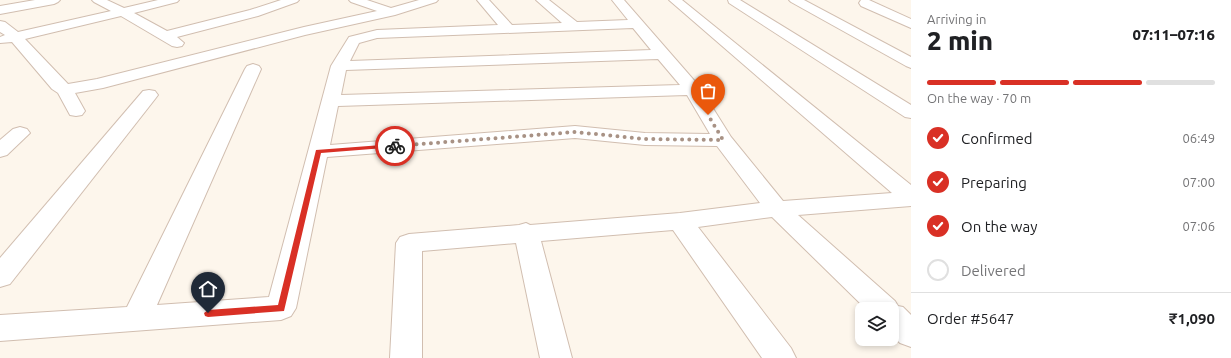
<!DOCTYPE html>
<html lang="en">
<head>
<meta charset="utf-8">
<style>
	:root { --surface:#fff; --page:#f6f6f6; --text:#202124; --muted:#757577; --line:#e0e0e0; --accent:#d93025 }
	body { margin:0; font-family:Ubuntu,sans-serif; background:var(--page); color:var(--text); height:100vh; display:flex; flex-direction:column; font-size:15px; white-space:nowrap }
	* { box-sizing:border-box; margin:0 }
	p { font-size:13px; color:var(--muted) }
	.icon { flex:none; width:22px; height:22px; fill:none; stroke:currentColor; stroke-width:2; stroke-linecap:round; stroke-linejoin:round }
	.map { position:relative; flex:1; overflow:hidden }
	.drawer { display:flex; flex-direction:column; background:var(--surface); width:320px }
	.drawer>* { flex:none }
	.tools { position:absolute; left:855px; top:302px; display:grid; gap:8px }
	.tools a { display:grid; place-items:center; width:44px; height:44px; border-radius:8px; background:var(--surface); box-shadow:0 2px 6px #0003; font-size:20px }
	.pin { position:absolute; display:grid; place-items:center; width:34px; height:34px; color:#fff; margin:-41px -17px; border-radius:50% 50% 50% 0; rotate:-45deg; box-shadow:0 0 4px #0007 }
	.pin .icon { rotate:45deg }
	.courier { position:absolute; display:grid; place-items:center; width:40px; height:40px; margin:-20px; border:3px solid #d93025; border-radius:50%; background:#fff; color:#222; box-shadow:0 1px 5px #0007 }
	.head em { font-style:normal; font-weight:800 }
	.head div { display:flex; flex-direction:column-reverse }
	.head { display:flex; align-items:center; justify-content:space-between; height:68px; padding:0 16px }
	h1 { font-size:26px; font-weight:800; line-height:30px }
	.bar { display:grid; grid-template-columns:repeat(4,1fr); gap:6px 4px; align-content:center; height:48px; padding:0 16px }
	.bar i { height:5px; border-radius:3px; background:var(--line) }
	.bar .current { background:var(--accent) }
	.bar p { grid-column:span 4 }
	.line { display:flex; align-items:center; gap:10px; padding:0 16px; border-top:1px solid var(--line) }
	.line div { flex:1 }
	ol { padding:0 16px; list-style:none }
	li { display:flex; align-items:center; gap:12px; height:44px }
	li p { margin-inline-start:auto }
	li .icon { padding:4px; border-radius:50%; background:var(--accent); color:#fff; stroke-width:4 }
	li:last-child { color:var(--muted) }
	li i { width:22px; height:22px; border:2px solid var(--line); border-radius:50% }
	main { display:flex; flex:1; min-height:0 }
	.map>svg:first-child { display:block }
</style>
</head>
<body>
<main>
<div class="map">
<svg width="911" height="358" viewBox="0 0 911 358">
	<rect width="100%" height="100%" fill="#fdf6ec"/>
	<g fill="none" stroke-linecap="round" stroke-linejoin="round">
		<!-- minor casing -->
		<g stroke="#d1beb0" stroke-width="2">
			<g id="minor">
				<path d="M35,0H60L58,2L54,4L0,14V6Z"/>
				<path d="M92,0H107L124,8L158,0H179L177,2L134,13L167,31L250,10L281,0H299L297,2L258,16L177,37L184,43L182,46L177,47L172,46L121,16L25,39L68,84L97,79L304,27L377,11L351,2L349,0H367L391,8L419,0H438L436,2L395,15L305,35L103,88L75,93L85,111L82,115L76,116L70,115L58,93L52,89L12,42L0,43V37L5,35L0,32V21L5,22L18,32L111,11L94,2Z"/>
				<path d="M477,0H489L512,25L562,23L536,0H549L577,22L628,20L612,0H624L699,86L731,137L783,201L892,193L669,0H682L911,185V206L798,215L895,301L898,306L903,307L911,315V347L900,343L892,335V309H866L772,217L698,227L791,348L796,358H762L673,230L541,241L572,358H540L516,243L422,251V358H390L396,243L400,237L409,234L519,225L526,223L530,225L680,213L760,203L717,146L645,145L575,138L327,157L296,308L291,316L281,320L0,341V315L127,307L245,69L247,66L253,64L259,66L261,69L157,305L269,297L331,66L349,37L377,30L498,25ZM633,28L651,50L350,61L359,43L377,38ZM658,59L680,85L341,95L346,70ZM687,95L710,134L645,133L575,126L330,145L338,106Z"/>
				<path d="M728,0H740L911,105V118L905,117L729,3Z"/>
				<path d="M789,0H804L911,57V68L906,66L791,2Z"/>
				<path d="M861,0H869L911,19V28L861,6L859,3Z"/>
				<path d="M149,90L155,91L158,95L155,99L10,284L0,287V258L143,91Z"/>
				<path d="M20,127L27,129L30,133L7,155L0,157V140L13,129Z"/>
			</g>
		</g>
		<!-- minor -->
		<use href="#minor" fill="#fff" fill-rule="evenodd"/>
	</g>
	<!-- route -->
	<path fill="#d93025" d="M395,144H397V147L321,153L284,311L208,317L205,316L204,313L208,310L278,305L316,150Z"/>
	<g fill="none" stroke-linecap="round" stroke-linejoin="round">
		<!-- done -->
		<path stroke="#a89285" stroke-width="4" stroke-dasharray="0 7.2" d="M395,146L575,132L645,139L723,140L708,115"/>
	</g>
</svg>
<div class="tools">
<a><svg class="icon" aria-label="layers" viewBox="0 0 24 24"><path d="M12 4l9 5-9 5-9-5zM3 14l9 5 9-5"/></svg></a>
</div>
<div class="pin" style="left:708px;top:115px;background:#ea580c"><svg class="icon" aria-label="bag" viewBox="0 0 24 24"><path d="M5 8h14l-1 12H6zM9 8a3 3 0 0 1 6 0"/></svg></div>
<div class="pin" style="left:208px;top:313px;background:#1f2937"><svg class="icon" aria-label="home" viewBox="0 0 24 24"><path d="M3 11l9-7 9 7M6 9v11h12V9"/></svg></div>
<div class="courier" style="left:395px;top:146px"><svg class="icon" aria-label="bike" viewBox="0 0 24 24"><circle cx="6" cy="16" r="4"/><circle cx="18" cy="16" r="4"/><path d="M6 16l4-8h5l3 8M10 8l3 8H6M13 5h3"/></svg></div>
</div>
<section class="drawer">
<div class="head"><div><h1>2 min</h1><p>Arriving in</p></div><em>07:11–07:16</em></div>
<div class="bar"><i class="current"></i><i class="current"></i><i class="current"></i><i></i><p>On the way · 70 m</p></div>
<ol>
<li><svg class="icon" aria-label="check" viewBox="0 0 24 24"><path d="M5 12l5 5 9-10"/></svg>Confirmed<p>06:49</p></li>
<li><svg class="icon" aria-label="check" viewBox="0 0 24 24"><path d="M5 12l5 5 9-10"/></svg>Preparing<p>07:00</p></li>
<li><svg class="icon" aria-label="check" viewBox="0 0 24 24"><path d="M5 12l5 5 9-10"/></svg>On the way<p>07:06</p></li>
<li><i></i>Delivered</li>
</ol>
<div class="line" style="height:52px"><div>Order #5647</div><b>₹1,090</b></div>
</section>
</main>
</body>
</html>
